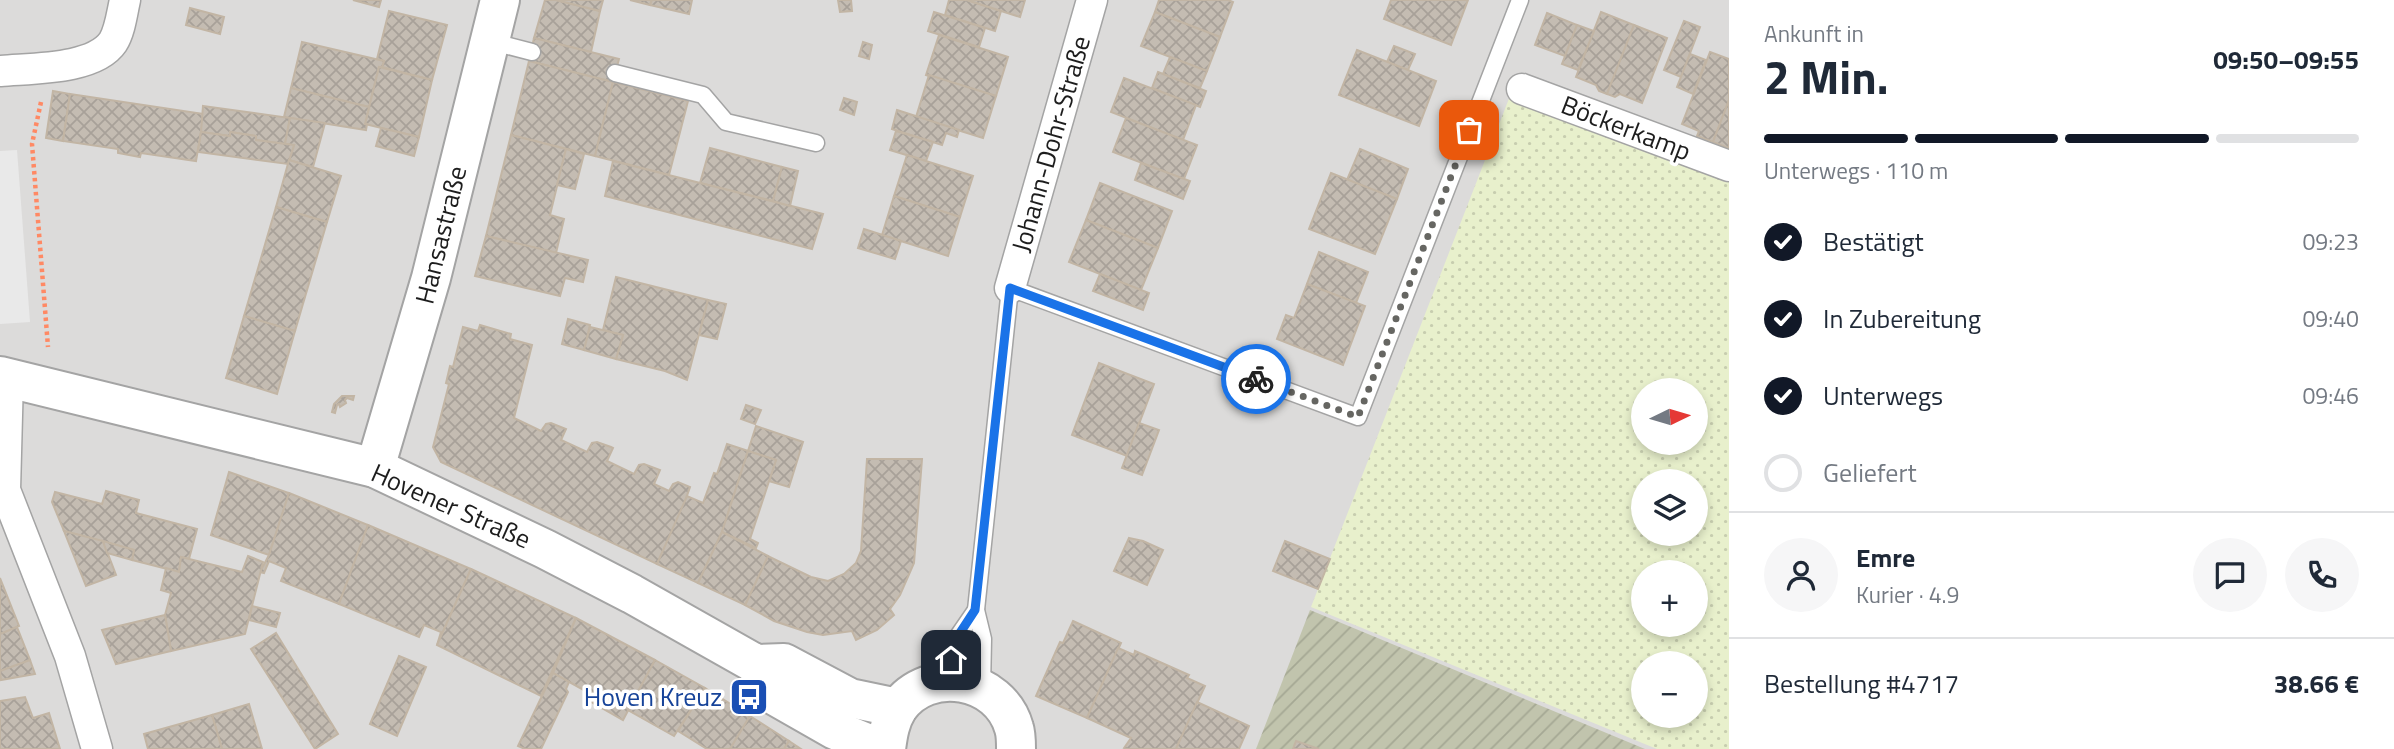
<!DOCTYPE html>
<html lang="de">
<head>
<meta charset="utf-8">
<style>
	:root { --surface:#fff; --page:#f6f6f7; --text:#1f2937; --muted:#747a83; --line:#e0e1e3; --accent:#111827 }
	body { margin:0; font-family:"Titillium Web",sans-serif; background:var(--page); color:var(--text); height:100vh; display:flex; flex-direction:column; font-size:26px; white-space:nowrap }
	* { box-sizing:border-box; margin:0 }
	p { font-size:23px; color:var(--muted) }
	.icon { flex:none; width:38px; height:38px; fill:none; stroke:currentColor; stroke-width:2; stroke-linecap:round; stroke-linejoin:round }
	.map { position:relative; flex:1; overflow:hidden }
	.side { display:flex; flex-direction:column; background:var(--surface); width:665px }
	.side>* { flex:none }
	.needle { width:46px; rotate:85deg }
	.controls { position:absolute; left:1631px; top:378px; display:grid; gap:14px }
	.controls a { display:grid; place-items:center; width:77px; height:77px; border-radius:50%; background:var(--surface); box-shadow:0 4px 10px #0003; font-size:35px }
	.pin { position:absolute; display:grid; place-items:center; width:60px; height:60px; color:#fff; margin:-30px; border-radius:14px; box-shadow:0 4px 10px #0006 }
	.courier { position:absolute; display:grid; place-items:center; width:70px; height:70px; margin:-35px; border:5px solid #1a73e8; border-radius:50%; background:#fff; color:#222; box-shadow:0 2px 9px #0007 }
	.headline em { font-style:normal; font-weight:700 }
	.headline div { display:flex; flex-direction:column-reverse }
	.headline { display:flex; align-items:center; justify-content:space-between; height:119px; padding:0 35px }
	h1 { font-size:46px; font-weight:700; line-height:52px }
	.bar { display:grid; grid-template-columns:repeat(4,1fr); gap:10px 7px; align-content:center; height:84px; padding:0 35px }
	.bar i { height:9px; border-radius:5px; background:var(--line) }
	.bar .selected { background:var(--accent) }
	.bar p { grid-column:span 4 }
	.line { display:flex; align-items:center; gap:18px; padding:0 35px; border-top:2px solid var(--line) }
	.line div { flex:1 }
	.round { display:grid; place-items:center; flex:none; width:74px; height:74px; border-radius:37px; background:var(--page) }
	ol { padding:0 35px; list-style:none }
	li { display:flex; align-items:center; gap:21px; height:77px }
	li p { margin-inline-start:auto }
	li .icon { padding:7px; border-radius:50%; background:var(--accent); color:#fff; stroke-width:4 }
	li:last-child { color:var(--muted) }
	li i { width:38px; height:38px; border:4px solid var(--line); border-radius:50% }
	main { display:flex; flex:1; min-height:0 }
	.map>svg:first-child { display:block }
</style>
</head>
<body>
<main>
<div class="map">
<svg width="1729" height="749" viewBox="0 0 1729 749">
	<defs>
		<pattern id="construction-furrows" width="10" height="10" patternUnits="userSpaceOnUse" patternTransform="scale(1.75)"><rect width="10" height="10" fill="#c1c4ad"/><path d="M-1 1l2-2M0 10L10 0M9 11l2-2" fill="none" stroke="#a5a894"/></pattern>
		<pattern id="farmland-dots" width="8" height="8" patternUnits="userSpaceOnUse" patternTransform="scale(1.75)"><rect width="8" height="8" fill="#e8f0cc"/><path d="M2 2h.1M6 6h.1" fill="none" stroke="#c7cdaf" stroke-width="1.8" stroke-linecap="round"/></pattern>
		<pattern id="building-cross-hatch" width="8" height="8" patternUnits="userSpaceOnUse" patternTransform="scale(1.75)"><rect width="8" height="8" fill="#c4bcb2"/><path d="M0 0l8 8M0 8l8-8" fill="none" stroke="#a8a199"/></pattern>
	</defs>
	<rect width="100%" height="100%" fill="#efede3"/>
	<!-- residential -->
	<path fill="#dcdbda" fill-rule="evenodd" d="M0,0H1729V749H0ZM1643,390H1696V443H1643ZM1643,481H1696V534H1643ZM1643,572H1696V625H1643ZM1643,663H1696V716H1643Z"/>
	<!-- construction -->
	<path fill="url(#construction-furrows)" d="M1310,610L1645,749H1256Z"/>
	<!-- farmland -->
	<path fill="url(#farmland-dots)" fill-rule="evenodd" d="M1510,96L1729,182V749H1657L1311,607ZM1643,390H1696V443H1643ZM1643,481H1696V534H1643ZM1643,572H1696V625H1643ZM1643,663H1696V716H1643Z"/>
	<!-- parking -->
	<path fill="#e9e9e9" d="M17,150L30,322L0,324V151Z"/>
	<!-- building -->
	<g fill="url(#building-cross-hatch)" stroke="#c2b5a4" stroke-width="2">
		<path d="M353,0H381L379,7Z"/>
		<path d="M545,0H556L600,11L591,52L534,38Z"/>
		<path d="M556,0H603L600,11Z"/>
		<path d="M630,0H652L650,5Z"/>
		<path d="M652,0H692L689,14L650,5Z"/>
		<path d="M838,0H851L852,11L840,12Z"/>
		<path d="M949,0H967L1001,11L995,31L945,15Z"/>
		<path d="M967,0H1025L1020,17Z"/>
		<path d="M1159,0H1228L1233,2L1220,37L1155,12Z"/>
		<path d="M1391,0H1468L1451,45L1384,19Z"/>
		<path d="M190,8L224,17L220,34L186,25Z"/>
		<path d="M389,11L447,25L432,80L382,67L384,61L377,59Z"/>
		<path d="M934,12L985,28L979,47L928,31Z"/>
		<path d="M1155,12L1220,37L1207,71L1141,46Z"/>
		<path d="M1601,12L1634,25L1607,94L1599,91L1596,85L1576,77Z"/>
		<path d="M1547,13L1577,25L1565,56L1535,45Z"/>
		<path d="M1684,21L1700,27L1681,77L1664,70Z"/>
		<path d="M1577,25L1594,31L1578,70L1562,64Z"/>
		<path d="M1634,25L1667,38L1642,103L1620,94L1615,97L1607,94Z"/>
		<path d="M939,35L1008,57L996,96L926,75Z"/>
		<path d="M534,38L619,59L613,82L529,61Z"/>
		<path d="M302,42L384,61L382,67H379L369,107L291,88Z"/>
		<path d="M863,42L872,45L869,59L859,56Z"/>
		<path d="M1394,46L1415,54L1408,70L1387,62Z"/>
		<path d="M1357,50L1436,81L1419,126L1339,95Z"/>
		<path d="M1710,52L1729,59V100L1713,142L1697,136L1699,131L1682,124Z"/>
		<path d="M1690,54L1706,60L1693,94L1677,87Z"/>
		<path d="M1170,57L1207,71L1200,88L1163,74Z"/>
		<path d="M529,61L613,82L595,156L511,135Z"/>
		<path d="M379,67L432,80L419,137L365,124Z"/>
		<path d="M1158,72L1206,91L1200,107L1152,88Z"/>
		<path d="M929,75L996,96L983,138L916,117Z"/>
		<path d="M1124,78L1196,105L1183,140L1111,112Z"/>
		<path d="M613,82L688,101L669,175L595,156Z"/>
		<path d="M291,88L369,107L365,124H367L366,130L284,117Z"/>
		<path d="M53,91L70,94L63,141L46,138Z"/>
		<path d="M70,94L204,114L196,161L141,153L140,157L118,153V149L63,141Z"/>
		<path d="M844,98L857,102L854,115L840,110Z"/>
		<path d="M1729,100V146L1728,148L1713,142Z"/>
		<path d="M203,106L290,118L285,144L256,140V136L230,132V136L201,132Z"/>
		<path d="M897,110L959,130L957,137L946,133L942,145L892,129Z"/>
		<path d="M290,118L325,123L313,167L289,160L294,145L285,144Z"/>
		<path d="M1126,118L1197,145L1184,179L1113,152Z"/>
		<path d="M381,128L419,137L414,156L376,146Z"/>
		<path d="M896,131L933,142L926,161L890,150Z"/>
		<path d="M201,132L230,136V132L256,136V140L294,145L288,164L198,152Z"/>
		<path d="M511,135L566,149L550,215L564,219L556,253L486,236Z"/>
		<path d="M710,148L782,167L773,201L700,183Z"/>
		<path d="M566,149L584,154L575,189L557,185Z"/>
		<path d="M1360,149L1408,169L1397,199L1347,180Z"/>
		<path d="M907,155L973,176L960,217L894,196Z"/>
		<path d="M289,160L341,176L327,222L276,207Z"/>
		<path d="M613,161L823,214L812,249L605,196Z"/>
		<path d="M1141,163L1190,181L1183,199L1135,180Z"/>
		<path d="M782,167L798,171L790,206L773,201Z"/>
		<path d="M1331,173L1397,199L1375,254L1309,229Z"/>
		<path d="M1100,183L1172,211L1158,248L1086,220Z"/>
		<path d="M894,196L960,217L948,256L882,235Z"/>
		<path d="M276,207L327,222L295,331L244,316Z"/>
		<path d="M1086,220L1158,248L1141,290L1069,262Z"/>
		<path d="M864,229L901,241L895,259L858,248Z"/>
		<path d="M486,236L588,260L583,282L565,278L560,296L475,276Z"/>
		<path d="M1319,252L1368,272L1356,303L1307,284Z"/>
		<path d="M1100,274L1149,293L1143,310L1093,291Z"/>
		<path d="M616,277L708,300L687,380L665,371L616,359L623,335L603,330Z"/>
		<path d="M1307,284L1365,306L1343,365L1277,339L1286,315L1294,318Z"/>
		<path d="M708,300L726,304L717,339L699,335Z"/>
		<path d="M244,316L295,331L277,394L226,378Z"/>
		<path d="M568,319L590,325L584,350L562,344Z"/>
		<path d="M480,325L511,334L510,339L532,345L514,418L541,431L546,424L551,423L566,429L561,440L587,452L592,443L597,442L611,447L613,448L607,461L634,474L639,465L644,464L660,470L654,484L669,491L673,484L678,482L690,487L682,510L657,564L441,462L433,447L449,384L446,383L450,366L453,367L463,327L478,331Z"/>
		<path d="M590,327L623,335L616,359L584,350Z"/>
		<path d="M1099,363L1154,384L1127,456L1072,435Z"/>
		<path d="M342,396H354L353,400L347,398L345,400L346,403L340,407L339,404L337,405L335,413L332,412L334,404Z"/>
		<path d="M746,405L761,410L755,424L741,419Z"/>
		<path d="M1139,423L1159,430L1142,475L1122,468Z"/>
		<path d="M756,426L803,442L789,487L769,481L776,460L748,451Z"/>
		<path d="M727,444L748,451L722,532L698,583L657,564L687,496L703,503L714,473L717,474Z"/>
		<path d="M748,451L776,460L750,539L758,543L756,548L722,532Z"/>
		<path d="M867,459H922L914,563L900,595L890,609L894,615L877,630L856,640L852,631L823,635L807,632L774,621L745,605L768,556L811,577L828,581L844,574L856,563L861,551Z"/>
		<path d="M229,472L289,493L269,555L211,535Z"/>
		<path d="M106,491L139,500L136,513L197,529L189,559L181,557L179,572L132,560L134,550L64,531L52,502L55,492L102,504Z"/>
		<path d="M289,493L368,525L339,604L281,581L286,568L269,561L264,573L260,572L269,555Z"/>
		<path d="M368,525L471,569L437,645L441,632L424,625L419,637L339,604Z"/>
		<path d="M64,531L103,541L116,575L86,586Z"/>
		<path d="M722,532L768,556L745,605L698,583Z"/>
		<path d="M1129,538L1143,541L1163,550L1147,585L1114,571Z"/>
		<path d="M103,541L134,550L132,560L107,553Z"/>
		<path d="M1285,541L1330,559L1318,589L1273,571Z"/>
		<path d="M248,556L263,562L245,634L171,651L165,615L171,593L161,590L166,568L179,572L181,557L242,572Z"/>
		<path d="M471,569L576,618L541,696L437,645Z"/>
		<path d="M0,578L19,626L0,634Z"/>
		<path d="M252,606L280,613L276,627L249,620Z"/>
		<path d="M165,615L171,651L116,664L102,630Z"/>
		<path d="M576,618L655,660L623,720L588,700L591,694L553,673Z"/>
		<path d="M1073,621L1121,643L1087,718L1036,696L1060,642L1063,643Z"/>
		<path d="M17,627L30,660L0,671V634Z"/>
		<path d="M276,633L338,734L315,749L251,649Z"/>
		<path d="M1118,648L1134,655L1135,651L1189,675L1187,678L1205,686L1176,749H1126L1124,748L1131,738L1087,718Z"/>
		<path d="M399,656L426,667L397,736L370,724Z"/>
		<path d="M30,660L35,674L1,680L0,671Z"/>
		<path d="M655,660L705,688L674,736L628,710Z"/>
		<path d="M553,673L569,682L566,689L568,692L541,749H525L518,746Z"/>
		<path d="M705,688L750,716L730,749H707L678,731Z"/>
		<path d="M25,697L33,718L49,713L60,749H0V701Z"/>
		<path d="M1197,702L1249,726L1239,749H1176Z"/>
		<path d="M249,704L262,749H222L212,715Z"/>
		<path d="M212,715L222,749H148L144,734Z"/>
		<path d="M750,716L789,741L784,749H730Z"/>
		<path d="M789,741L801,749H784Z"/>
		<path d="M1296,741L1319,749H1293Z"/>
	</g>
	<g fill="none" stroke-linecap="round" stroke-linejoin="round">
		<!-- service casing -->
		<g stroke="#a4a4a4" stroke-width="19">
			<g id="service">
				<path d="M489,41L532,52"/>
				<path d="M615,73L703,95L726,122L816,143"/>
				<path d="M946,681L956,639L976,610"/>
				<path d="M982,688L983,639L976,610L1010,288L1358,417L1520,0"/>
			</g>
		</g>
		<!-- minor casing -->
		<g stroke="#a4a4a4" stroke-width="33">
			<g id="minor">
				<path d="M0,71C31,68 94,70 113,42C120,31 122,13 125,0"/>
				<path d="M1522,89L1729,166"/>
				<path d="M1010,288L1092,0"/>
				<path d="M8,378L5,490L70,656L97,749"/>
			</g>
		</g>
		<!-- tertiary casing -->
		<g stroke="#a4a4a4" stroke-width="42">
			<g id="tertiary">
				<path d="M0,376L375,468L545,549L632,594L756,664L784,663L850,698L898,708"/>
				<path d="M375,468L431,278L500,0"/>
				<path d="M756,664L770,693L835,730L882,749"/>
				<path d="M886,749C888,734 890,721 898,708C928,665 1000,677 1014,728C1016,734 1016,742 1016,749"/>
			</g>
		</g>
		<!-- path -->
		<path stroke="#ff8964" stroke-width="4.5" stroke-dasharray="3.5 3.5" stroke-linecap="butt" d="M41,102L32,144L48,347"/>
		<!-- service -->
		<use href="#service" stroke="#fff" stroke-width="16"/>
		<!-- minor -->
		<use href="#minor" stroke="#fff" stroke-width="30"/>
		<!-- tertiary -->
		<use href="#tertiary" stroke="#fff" stroke-width="38"/>
	</g>
	<g fill="none" stroke-linecap="round" stroke-linejoin="round">
		<!-- done -->
		<path stroke="#666662" stroke-width="7" stroke-dasharray="0 12.6" d="M1256,379L1358,417L1469,130"/>
		<!-- route -->
		<path stroke="#1a73e8" stroke-width="9" d="M951,660L956,639L975,610L1010,288L1256,379"/>
	</g>
	<!-- icons -->
	<defs>
		<g id="bus-square" transform="scale(2.0125)"><rect x="-9" y="-9" width="18" height="18" rx="4" fill="#1a4fb4" stroke="#fff"/><path d="M-5-6H5V4H4V6H2V4H-2V6H-4V4H-5ZM-3.5-4V0h7V-4ZM-3.5 1.2v1.5H-2V1.2ZM2 1.2v1.5H3.5V1.2Z" fill="#fff"/></g>
	</defs>
	<g fill-rule="evenodd">
		<use href="#bus-square" x="749" y="697"/>
	</g>
	<g text-anchor="middle" stroke-width="7" stroke-linejoin="round" paint-order="stroke">
		<!-- street labels -->
		<g font-size="26" fill="#1d1d1d" stroke="#fff">
			<text transform="translate(1626 128) rotate(21)" y="9">Böckerkamp</text>
			<text transform="translate(1051 144) rotate(-74)" y="9">Johann-Dohr-Straße</text>
			<text transform="translate(441 235) rotate(-76)" y="9">Hansastraße</text>
			<text transform="translate(451 506) rotate(24)" y="9">Hovener Straße</text>
		</g>
		<!-- transit labels -->
		<g font-size="26" fill="#164399" stroke="#fff" text-anchor="end">
			<text x="722" y="706">Hoven Kreuz</text>
		</g>
	</g>
</svg>
<div class="controls">
<a><svg class="needle" viewBox="-14 -14 28 28"><path d="M0-13l5 13h-10z" fill="#e53935"/><path d="M0 13l5-13h-10z" fill="#747a83"/></svg></a>
<a><svg class="icon" aria-label="layers" viewBox="0 0 24 24"><path d="M12 4l9 5-9 5-9-5zM3 14l9 5 9-5"/></svg></a>
<a>+</a>
<a>−</a>
</div>
<div class="pin" style="left:1469px;top:130px;background:#ea580c"><svg class="icon" aria-label="bag" viewBox="0 0 24 24"><path d="M5 8h14l-1 12H6zM9 8a3 3 0 0 1 6 0"/></svg></div>
<div class="pin" style="left:951px;top:660px;background:#1f2937"><svg class="icon" aria-label="home" viewBox="0 0 24 24"><path d="M3 11l9-7 9 7M6 9v11h12V9"/></svg></div>
<div class="courier" style="left:1256px;top:379px"><svg class="icon" aria-label="bike" viewBox="0 0 24 24"><circle cx="6" cy="16" r="4"/><circle cx="18" cy="16" r="4"/><path d="M6 16l4-8h5l3 8M10 8l3 8H6M13 5h3"/></svg></div>
</div>
<section class="side">
<div class="headline"><div><h1>2 Min.</h1><p>Ankunft in</p></div><em>09:50–09:55</em></div>
<div class="bar"><i class="selected"></i><i class="selected"></i><i class="selected"></i><i></i><p>Unterwegs · 110 m</p></div>
<ol>
<li><svg class="icon" aria-label="check" viewBox="0 0 24 24"><path d="M5 12l5 5 9-10"/></svg>Bestätigt<p>09:23</p></li>
<li><svg class="icon" aria-label="check" viewBox="0 0 24 24"><path d="M5 12l5 5 9-10"/></svg>In Zubereitung<p>09:40</p></li>
<li><svg class="icon" aria-label="check" viewBox="0 0 24 24"><path d="M5 12l5 5 9-10"/></svg>Unterwegs<p>09:46</p></li>
<li><i></i>Geliefert</li>
</ol>
<div class="line" style="height:126px"><a class="round"><svg class="icon" aria-label="person" viewBox="0 0 24 24"><circle cx="12" cy="8" r="4"/><path d="M4 21q1-7 8-7t8 7"/></svg></a><div><b>Emre</b><p>Kurier · 4.9</p></div><a class="round"><svg class="icon" aria-label="chat" viewBox="0 0 24 24"><path d="M4 5h16v11H9l-5 4z"/></svg></a><a class="round"><svg class="icon" aria-label="phone" viewBox="0 0 24 24"><path d="M5 4h4l2 5-3 2q2 4 5 5l2-3 5 2v4C11 20 4 13 5 4z"/></svg></a></div>
<div class="line" style="height:91px"><div>Bestellung #4717</div><b>38.66 €</b></div>
</section>
</main>
</body>
</html>
